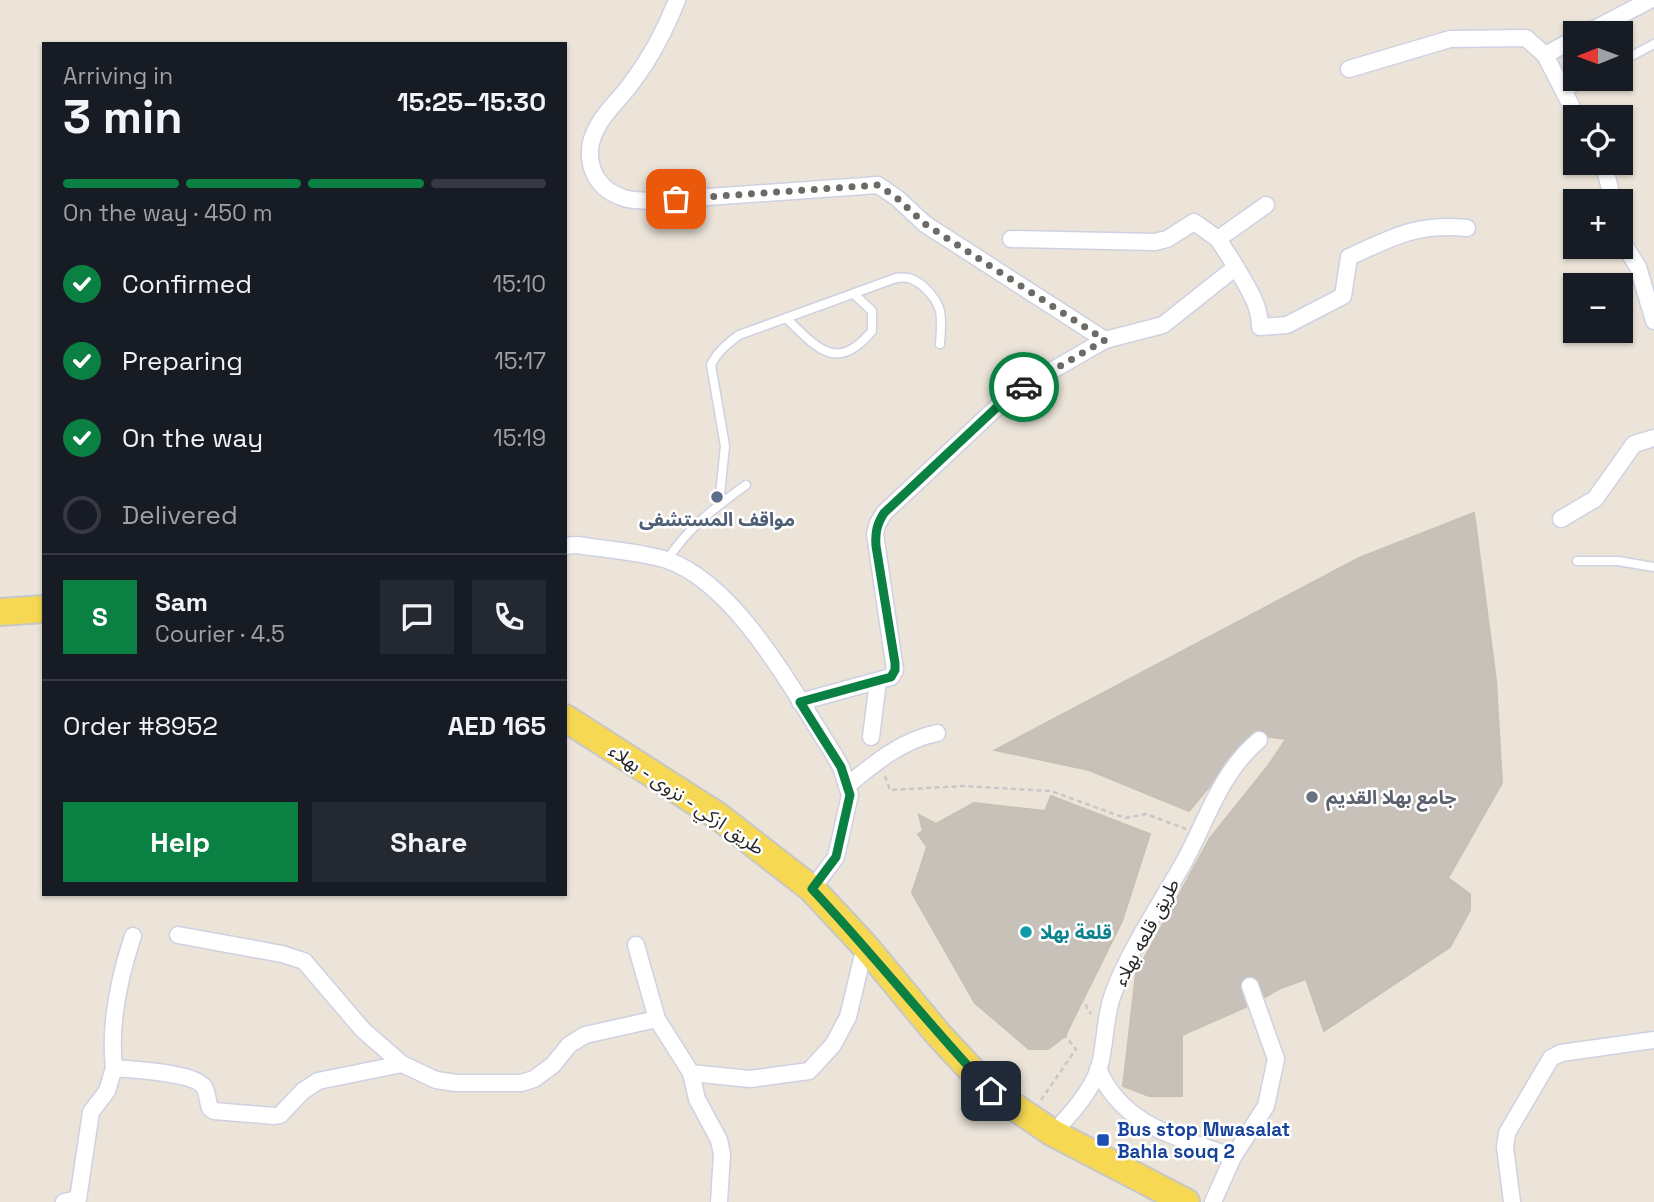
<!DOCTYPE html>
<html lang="en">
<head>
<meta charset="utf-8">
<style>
	:root { --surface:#171b24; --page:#242831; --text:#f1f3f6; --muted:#9ea1a6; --line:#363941; --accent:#0b8043 }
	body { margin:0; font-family:"Space Grotesk","Noto Sans Arabic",sans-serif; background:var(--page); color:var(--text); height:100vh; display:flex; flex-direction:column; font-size:26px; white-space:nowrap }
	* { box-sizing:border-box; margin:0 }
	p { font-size:23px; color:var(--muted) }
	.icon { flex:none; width:38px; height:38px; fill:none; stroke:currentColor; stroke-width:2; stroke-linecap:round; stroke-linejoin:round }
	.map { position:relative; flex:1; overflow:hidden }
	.side { position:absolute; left:42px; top:42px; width:525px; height:854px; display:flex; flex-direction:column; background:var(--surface); border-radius:0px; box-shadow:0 2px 5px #0004 }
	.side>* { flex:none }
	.needle { width:46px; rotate:269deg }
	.controls { position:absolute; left:1563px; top:21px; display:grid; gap:14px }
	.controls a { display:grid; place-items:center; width:70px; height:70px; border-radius:0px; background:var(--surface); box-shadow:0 2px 5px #0004; font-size:35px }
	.pin { position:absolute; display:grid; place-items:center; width:60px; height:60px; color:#fff; margin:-30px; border-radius:14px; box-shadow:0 4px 10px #0006 }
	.courier { position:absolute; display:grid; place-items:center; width:70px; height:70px; margin:-35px; border:5px solid #0b8043; border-radius:50%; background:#fff; color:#222; box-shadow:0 2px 9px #0007 }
	.headline em { font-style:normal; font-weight:600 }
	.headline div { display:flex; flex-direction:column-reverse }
	.headline { display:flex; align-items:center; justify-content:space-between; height:119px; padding:0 21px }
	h1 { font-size:46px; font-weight:600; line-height:52px }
	.bar { display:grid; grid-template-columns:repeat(4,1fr); gap:10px 7px; align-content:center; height:84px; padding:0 21px }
	.bar i { height:9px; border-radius:5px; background:var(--line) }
	.bar .current { background:var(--accent) }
	.bar p { grid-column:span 4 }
	.line { display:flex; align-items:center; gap:18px; padding:0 21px; border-top:2px solid var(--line) }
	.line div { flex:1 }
	.round { display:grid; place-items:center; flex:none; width:74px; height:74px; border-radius:0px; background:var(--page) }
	ol { padding:0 21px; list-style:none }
	li { display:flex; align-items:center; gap:21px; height:77px }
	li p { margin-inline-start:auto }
	li .icon { padding:7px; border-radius:50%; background:var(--accent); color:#fff; stroke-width:4 }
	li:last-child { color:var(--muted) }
	li i { width:38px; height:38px; border:4px solid var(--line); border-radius:50% }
	.cta { display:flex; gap:14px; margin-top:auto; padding:14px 21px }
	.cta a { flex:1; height:80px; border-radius:0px; background:var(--accent); color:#fff; font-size:28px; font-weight:600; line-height:80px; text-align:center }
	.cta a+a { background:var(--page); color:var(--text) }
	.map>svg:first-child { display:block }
</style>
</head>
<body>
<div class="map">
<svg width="1654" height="1202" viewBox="0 0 1654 1202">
	<rect width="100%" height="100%" fill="#ece4d9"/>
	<!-- building -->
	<g fill="#c7c1b9" stroke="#c7c0b3" stroke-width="2">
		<path d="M1474,513L1496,680L1502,783L1448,878L1470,894V910L1450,947L1324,1031L1306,979L1281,988L1265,997L1257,979L1246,976L1240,985L1246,1007L1182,1035V1096H1149L1123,1086L1136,973L1210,838L1268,766L1286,739L1269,737L1261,730L1252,732L1226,760L1209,787L1189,811L1089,770L995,750L1359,558Z"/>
		<path d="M1051,796L1150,834L1122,921L1065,1036L1048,1049H1029L975,1003L912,893L927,847L918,834L923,831L919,815L936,824L974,803L1045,811Z"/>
	</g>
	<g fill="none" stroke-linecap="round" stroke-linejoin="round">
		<!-- lane casing -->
		<g stroke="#ced1e2" stroke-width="11">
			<g id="lane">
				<path d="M1620,62L1654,44"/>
				<path d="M1564,93L1590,79"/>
				<path d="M786,318C818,349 837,373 872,331V311L854,294"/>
				<path d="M719,504L725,446L711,365C717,352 727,344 739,335L896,278C908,276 914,279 923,286C944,305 942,317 940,344"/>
				<path d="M667,560C688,528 714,508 746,485"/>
				<path d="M1577,561H1618L1654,567"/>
			</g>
		</g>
		<!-- street casing -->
		<g stroke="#ced1e2" stroke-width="19">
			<g id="street">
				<path d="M677,0C666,28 651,57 633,81C623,96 608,108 599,124C581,153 590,187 624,198C632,201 643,200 651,201L878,185L897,198L925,224L1105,340"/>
				<path d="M1587,33L1650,0"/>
				<path d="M1545,55L1575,39"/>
				<path d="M1349,69L1450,39L1526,38L1545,55L1577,117"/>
				<path d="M1601,163L1606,173L1613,201"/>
				<path d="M1620,234L1623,243L1638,267L1654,321"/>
				<path d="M1011,239L1155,242L1167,239L1194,222L1218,239"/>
				<path d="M1236,267C1247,287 1260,304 1260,327L1287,325L1343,296L1349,257C1393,237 1417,223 1467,228"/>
				<path d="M1561,519L1595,499L1634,444L1654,438"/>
				<path d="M565,546L576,545C603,549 642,552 667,560C737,584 794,693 833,753L841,767L850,795L836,857L812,889"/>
				<path d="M800,702L891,677L895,670L875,534L878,523L884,513L1011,394L1105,340L1163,325L1236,267L1218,239L1266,205"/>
				<path d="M871,737L878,681"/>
				<path d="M847,786C873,764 902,740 937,733"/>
				<path d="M178,935L282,954L304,961L363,1030L402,1064"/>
				<path d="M636,945L657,1019"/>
				<path d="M114,1068C109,1024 119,978 133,936"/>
				<path d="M1098,1069C1124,1128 1177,1136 1233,1157"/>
				<path d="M691,1073L697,1099L719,1140L722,1154L719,1202"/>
				<path d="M1053,1133C1070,1115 1091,1092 1099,1068C1106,1044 1104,1018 1113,994C1130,948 1160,905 1184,862C1208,818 1220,773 1259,740"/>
				<path d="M64,1202L78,1199L91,1112L107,1091L114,1068C132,1070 194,1072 204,1087C208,1093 207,1101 210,1108L214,1111L275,1116L280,1115L303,1091L318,1081L402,1064L436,1080L456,1083H521L534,1079L553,1065L569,1045L585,1035L657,1019L691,1073L750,1079L809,1071L833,1045L848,1017L865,946"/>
				<path d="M1213,1202L1233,1157L1266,1106L1276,1059L1250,986"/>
				<path d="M1512,1202L1505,1147L1507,1133L1551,1058L1561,1053L1654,1040"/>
			</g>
		</g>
		<!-- primary casing -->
		<g stroke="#c7c7c7" stroke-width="30">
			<g id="primary">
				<path d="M0,612L44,609"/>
				<path d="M565,718L718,816L812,889L865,946L938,1034L991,1091L1053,1133L1186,1202"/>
			</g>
		</g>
		<!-- path -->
		<g stroke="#c7c7c7" stroke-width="2.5" stroke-dasharray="5 3.5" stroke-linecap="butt">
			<path d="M885,776L890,790L964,786L1051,791L1125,818L1146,814L1186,829"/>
			<path d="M1081,997L1091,1014"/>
			<path d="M1041,1100L1076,1049L1065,1036"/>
		</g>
		<!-- lane -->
		<use href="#lane" stroke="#fff" stroke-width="8"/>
		<!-- street -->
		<use href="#street" stroke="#fff" stroke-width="16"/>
		<!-- primary -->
		<use href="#primary" stroke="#f6d853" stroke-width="26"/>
	</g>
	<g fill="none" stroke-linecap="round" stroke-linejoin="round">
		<!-- done -->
		<path stroke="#6d6a66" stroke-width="7" stroke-dasharray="0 12.6" d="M676,199L878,185L897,198L925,224L1105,340L1024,387"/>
		<!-- route -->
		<path stroke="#0b8043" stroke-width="9" d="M991,1091C929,1025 874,955 812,889L836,857L850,795L841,767L800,702L891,677L895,670V663L876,546C875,532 877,524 884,513L1011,394L1024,387"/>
	</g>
	<!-- markers -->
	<circle fill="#5c6f8a" stroke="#fff" stroke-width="2.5" cx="717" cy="497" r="7"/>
	<circle fill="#6b7280" stroke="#fff" stroke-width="2.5" cx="1312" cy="797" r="7"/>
	<circle fill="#0f9aa8" stroke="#fff" stroke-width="2.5" cx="1026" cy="932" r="7"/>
	<rect fill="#1a4fb4" stroke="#fff" stroke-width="2.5" x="1096" y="1133" width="14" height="14" rx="3.5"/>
	<g text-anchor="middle" stroke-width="5" stroke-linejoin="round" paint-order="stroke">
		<!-- service labels -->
		<g font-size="19" font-weight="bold" fill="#4e5e75" stroke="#fff">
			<text x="717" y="526">مواقف المستشفى</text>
		</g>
		<!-- worship labels -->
		<g font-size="19" font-weight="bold" fill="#5b616d" stroke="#fff" text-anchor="start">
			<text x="1326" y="804">جامع بهلا القديم</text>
		</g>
		<!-- street labels -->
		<g font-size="19" fill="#282828" stroke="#fff">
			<text transform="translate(687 799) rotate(34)" y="7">طريق ازكي - نزوى - بهلاء</text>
			<text transform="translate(1146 932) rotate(-62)" y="7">طريق قلعه بهلاء</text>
		</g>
		<!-- culture labels -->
		<g font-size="19" font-weight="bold" fill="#0d838f" stroke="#fff" text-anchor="start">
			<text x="1040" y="939">قلعة بهلا</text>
		</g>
		<!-- transit labels -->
		<g font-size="19" font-weight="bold" fill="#164399" stroke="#fff" text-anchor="start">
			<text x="1117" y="1136">Bus stop Mwasalat<tspan x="1117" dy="22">Bahla souq 2</tspan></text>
		</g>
	</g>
</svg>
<div class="controls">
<a><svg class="needle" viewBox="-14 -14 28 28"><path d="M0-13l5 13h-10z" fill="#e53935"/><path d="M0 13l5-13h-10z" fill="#9ea1a6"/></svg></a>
<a><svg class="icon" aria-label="locate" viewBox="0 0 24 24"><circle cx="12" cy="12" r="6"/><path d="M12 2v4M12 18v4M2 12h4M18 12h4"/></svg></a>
<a>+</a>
<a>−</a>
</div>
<div class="pin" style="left:676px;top:199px;background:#ea580c"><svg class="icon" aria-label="bag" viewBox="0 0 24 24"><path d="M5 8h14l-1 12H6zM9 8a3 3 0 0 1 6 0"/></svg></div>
<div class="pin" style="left:991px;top:1091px;background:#1f2937"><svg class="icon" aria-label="home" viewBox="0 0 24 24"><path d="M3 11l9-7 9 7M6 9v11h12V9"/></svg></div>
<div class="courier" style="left:1024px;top:387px"><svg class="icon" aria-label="car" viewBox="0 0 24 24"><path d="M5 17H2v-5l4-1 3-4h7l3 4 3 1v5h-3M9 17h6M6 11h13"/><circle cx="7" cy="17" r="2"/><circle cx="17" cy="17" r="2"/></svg></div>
<section class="side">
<div class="headline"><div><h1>3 min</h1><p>Arriving in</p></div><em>15:25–15:30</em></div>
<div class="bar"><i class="current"></i><i class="current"></i><i class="current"></i><i></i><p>On the way · 450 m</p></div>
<ol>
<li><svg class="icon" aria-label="check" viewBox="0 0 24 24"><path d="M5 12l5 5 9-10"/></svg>Confirmed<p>15:10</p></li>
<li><svg class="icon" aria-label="check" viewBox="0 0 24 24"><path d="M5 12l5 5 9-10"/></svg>Preparing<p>15:17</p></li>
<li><svg class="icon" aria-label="check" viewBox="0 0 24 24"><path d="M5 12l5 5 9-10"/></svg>On the way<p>15:19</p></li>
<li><i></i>Delivered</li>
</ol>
<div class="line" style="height:126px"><b class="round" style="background:var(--accent);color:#fff">S</b><div><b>Sam</b><p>Courier · 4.5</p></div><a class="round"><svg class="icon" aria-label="chat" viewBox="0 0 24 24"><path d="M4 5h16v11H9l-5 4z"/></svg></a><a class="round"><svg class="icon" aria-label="phone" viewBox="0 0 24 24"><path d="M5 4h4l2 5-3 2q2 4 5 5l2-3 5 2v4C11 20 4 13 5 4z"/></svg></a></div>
<div class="line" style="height:91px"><div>Order #8952</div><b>AED 165</b></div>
<div class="cta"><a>Help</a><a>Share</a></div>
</section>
</div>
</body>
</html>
